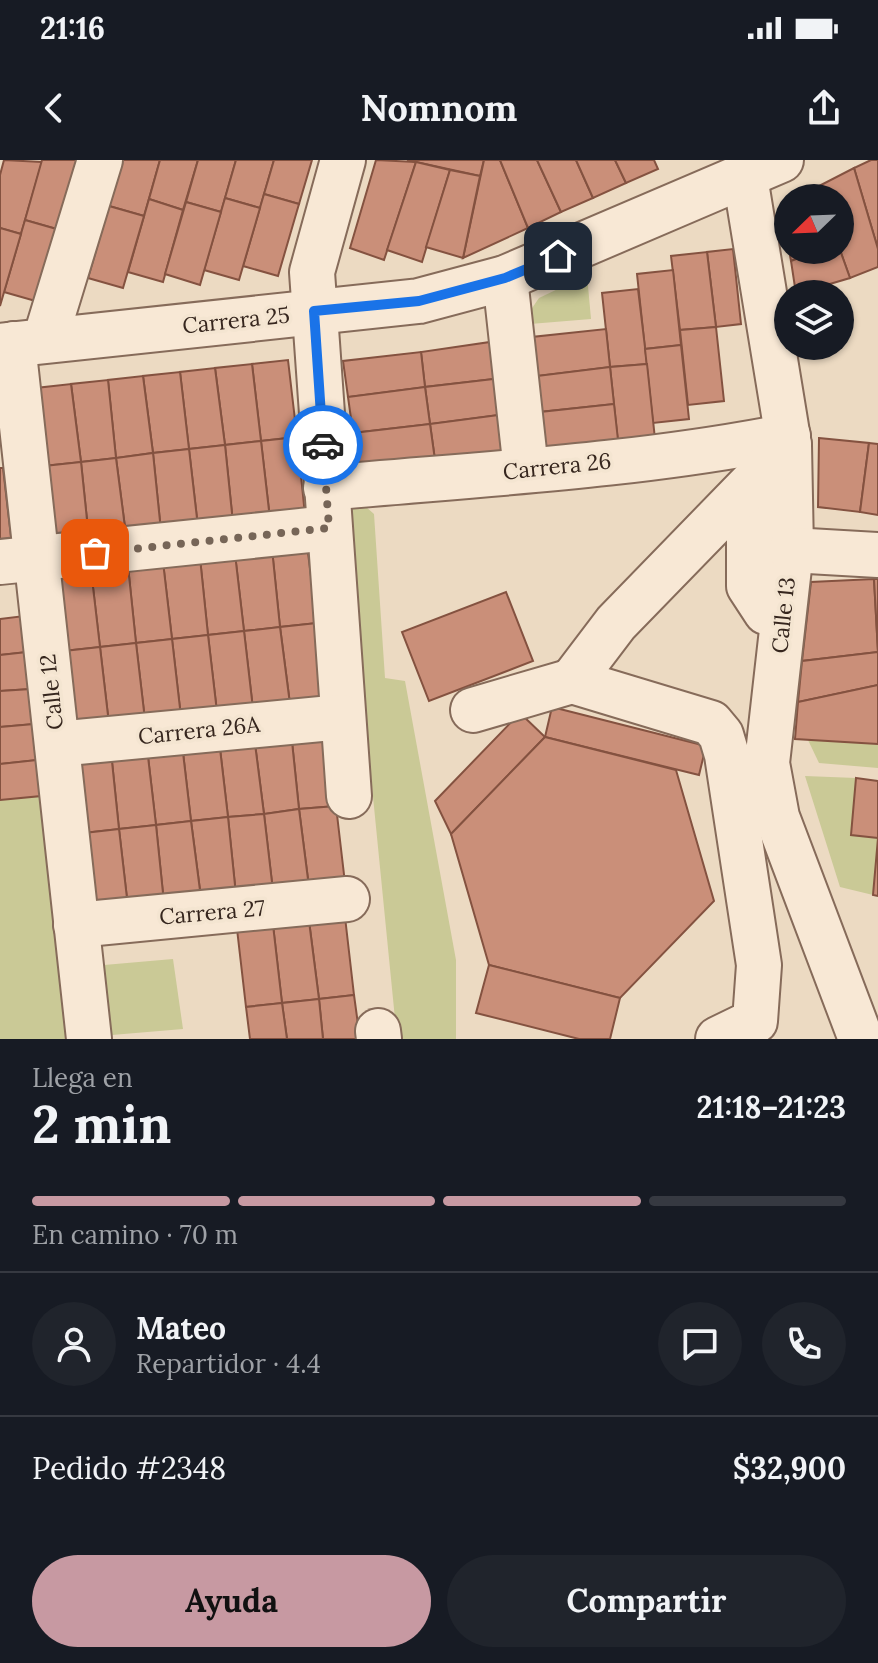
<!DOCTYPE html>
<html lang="es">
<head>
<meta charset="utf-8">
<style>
	:root { --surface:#171b24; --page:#20242c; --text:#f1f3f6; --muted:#9ea1a6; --line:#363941; --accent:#c799a2 }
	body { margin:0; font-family:Lora,serif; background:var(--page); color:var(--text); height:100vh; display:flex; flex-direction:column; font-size:30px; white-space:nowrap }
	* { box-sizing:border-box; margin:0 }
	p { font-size:26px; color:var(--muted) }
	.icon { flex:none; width:44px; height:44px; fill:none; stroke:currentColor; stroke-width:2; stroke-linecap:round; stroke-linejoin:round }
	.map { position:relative; height:879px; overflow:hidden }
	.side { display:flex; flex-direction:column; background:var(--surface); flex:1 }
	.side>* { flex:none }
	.needle { width:52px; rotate:247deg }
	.tools { position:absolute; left:774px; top:24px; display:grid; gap:16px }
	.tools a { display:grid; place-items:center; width:80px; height:80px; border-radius:50%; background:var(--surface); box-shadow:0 2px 6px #0004; font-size:40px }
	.pin { position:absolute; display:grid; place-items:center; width:68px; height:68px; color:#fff; margin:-34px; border-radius:16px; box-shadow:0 4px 12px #0006 }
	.courier { position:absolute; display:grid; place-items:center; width:80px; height:80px; margin:-40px; border:6px solid #1a73e8; border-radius:50%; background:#fff; color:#222; box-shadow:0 2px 10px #0007 }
	.summary em { font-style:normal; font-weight:800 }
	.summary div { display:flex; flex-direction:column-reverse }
	.summary { display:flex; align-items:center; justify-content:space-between; height:136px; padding:0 32px }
	h1 { font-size:52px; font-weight:800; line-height:60px }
	.bar { display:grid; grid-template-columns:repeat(4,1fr); gap:12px 8px; align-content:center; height:96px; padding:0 32px }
	.bar i { height:10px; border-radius:6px; background:var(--line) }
	.bar .active { background:var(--accent) }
	.bar p { grid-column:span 4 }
	.line { display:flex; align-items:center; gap:20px; padding:0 32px; border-top:2px solid var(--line) }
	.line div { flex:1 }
	.round { display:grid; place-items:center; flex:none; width:84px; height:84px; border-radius:42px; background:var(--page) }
	.cta { display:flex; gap:16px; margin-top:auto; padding:16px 32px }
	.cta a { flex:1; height:92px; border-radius:48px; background:var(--accent); color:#111; font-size:32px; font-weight:800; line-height:92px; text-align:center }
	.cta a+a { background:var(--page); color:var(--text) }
	.status { display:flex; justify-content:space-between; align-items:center; height:56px; padding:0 40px; background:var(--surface); direction:ltr }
	.status svg { height:22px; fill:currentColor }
	header { display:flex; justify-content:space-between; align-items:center; height:104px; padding:0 32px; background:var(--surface); font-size:36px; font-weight:800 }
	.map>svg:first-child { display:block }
</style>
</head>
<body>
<div class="status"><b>21:16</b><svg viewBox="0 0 49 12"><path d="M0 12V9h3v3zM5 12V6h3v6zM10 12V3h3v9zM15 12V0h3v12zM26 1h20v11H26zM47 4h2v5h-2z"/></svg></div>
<header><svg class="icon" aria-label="back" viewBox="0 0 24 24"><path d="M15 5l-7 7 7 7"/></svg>Nomnom<svg class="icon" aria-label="share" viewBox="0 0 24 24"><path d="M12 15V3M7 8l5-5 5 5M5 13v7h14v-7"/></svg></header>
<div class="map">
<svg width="878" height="879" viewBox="0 0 878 879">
	<rect width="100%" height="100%" fill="#ecdac2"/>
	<!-- green -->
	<g fill="#cac996">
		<path d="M587,115L591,159L530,164L528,154L539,138Z"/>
		<path d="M357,339L374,354L385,518L405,521L456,800V879H397L345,354Z"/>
		<path d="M808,580L878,584V608L819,603Z"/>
		<path d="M805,616L856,618L851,674L878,678L873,735L840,727Z"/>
		<path d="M41,636L68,879H0V640Z"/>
		<path d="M173,799L183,869L112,875L104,805Z"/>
	</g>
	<!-- building -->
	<g fill="#ca8f79" stroke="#845240" stroke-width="2">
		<path d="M4,0L42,2L21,74L0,68V15Z"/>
		<path d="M42,0H80L60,70L25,60Z"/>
		<path d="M122,0H160L144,56L109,46Z"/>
		<path d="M160,0H198L183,50L149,39Z"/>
		<path d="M198,0H236L221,52L186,42Z"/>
		<path d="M236,0H274L260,48L225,38Z"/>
		<path d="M274,0H312L299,44L264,34Z"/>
		<path d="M376,0L416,2L384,100L350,88Z"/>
		<path d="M407,0H484L480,16Z"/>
		<path d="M484,0H500L528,68L463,98Z"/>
		<path d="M500,0H537L561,52L528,68Z"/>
		<path d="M537,0H576L593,38L561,52Z"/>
		<path d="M576,0H615L626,23L593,38Z"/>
		<path d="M615,0H654L658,9L626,23Z"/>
		<path d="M871,0H878V89L854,8Z"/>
		<path d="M416,2L450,10L422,102L387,90Z"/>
		<path d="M854,8L878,89V107L850,118L840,90V38H821L817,27Z"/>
		<path d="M450,10L480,16L463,98L426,87Z"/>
		<path d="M817,27L821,38H794Z"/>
		<path d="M264,34L299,44L278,116L243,106Z"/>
		<path d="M225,38L260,48L239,120L204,110Z"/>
		<path d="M149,39L183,50L163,122L128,112Z"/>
		<path d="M788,41V85L781,44Z"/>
		<path d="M186,42L221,52L200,125L165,114Z"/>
		<path d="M109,46L144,56L123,128L88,118Z"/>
		<path d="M25,60L60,70L39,142L4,132Z"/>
		<path d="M0,68L21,74L0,146Z"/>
		<path d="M733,89L741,164L716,167L707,92Z"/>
		<path d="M789,90H820L791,101Z"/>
		<path d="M820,90H840L850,118L796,134L791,101Z"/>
		<path d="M707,92L716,167L680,170L671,96Z"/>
		<path d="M673,110L681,185L645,189L637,114Z"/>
		<path d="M638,129L647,204L610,207L602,133Z"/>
		<path d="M716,167L724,241L688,245L680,170Z"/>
		<path d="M606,169L610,207L537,216L532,177Z"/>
		<path d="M497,181L502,218L425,227L421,192Z"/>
		<path d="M681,185L689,259L653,263L645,189Z"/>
		<path d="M421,192L425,227L348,237L343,201Z"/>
		<path d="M288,200L297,277L261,281L252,204Z"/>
		<path d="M252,204L261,281L225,285L215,208Z"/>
		<path d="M647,204L655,279L618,282L610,207Z"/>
		<path d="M610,207L614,244L540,252L537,216Z"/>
		<path d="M215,208L225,285L189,289L180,212Z"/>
		<path d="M180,212L189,289L153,293L143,216Z"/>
		<path d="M143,216L153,293L116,298L108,220Z"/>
		<path d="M502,218L506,254L430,264L425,227Z"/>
		<path d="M108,220L116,298L81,302L71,224Z"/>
		<path d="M71,224L81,302L44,306L36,228Z"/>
		<path d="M425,227L430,264L353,273L348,237Z"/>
		<path d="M614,244L618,280L545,288L540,252Z"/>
		<path d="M506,254L511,290L435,300L430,264Z"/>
		<path d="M430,264L435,300L357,309L353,273Z"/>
		<path d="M297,277L305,355L270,359L261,281Z"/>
		<path d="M819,278L869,283L860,352L818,347Z"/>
		<path d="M261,281L270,359L233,363L225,285Z"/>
		<path d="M869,283L878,284V355L860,352Z"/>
		<path d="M225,285L233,363L198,367L189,289Z"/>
		<path d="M189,289L198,367L161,371L153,293Z"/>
		<path d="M153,293L161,371L126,375L116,298Z"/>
		<path d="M116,298L126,375L89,379L81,302Z"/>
		<path d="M81,302L89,379L54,383L44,306Z"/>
		<path d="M0,308H3L12,385L0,386Z"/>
		<path d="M307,385L317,463L280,467L272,389Z"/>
		<path d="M272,389L280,467L244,471L235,394Z"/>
		<path d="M235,394L244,471L208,475L200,398Z"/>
		<path d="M200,398L208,475L172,479L163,402Z"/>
		<path d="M163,402L172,479L136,483L128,406Z"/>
		<path d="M128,406L136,483L100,487L91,410Z"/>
		<path d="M91,410L100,487L64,491L55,414Z"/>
		<path d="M874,419L878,492L802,501L811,422Z"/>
		<path d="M874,419H878V492Z"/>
		<path d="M506,432L533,501L429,541L402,472Z"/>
		<path d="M24,456L27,492L0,495V459Z"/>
		<path d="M317,463L325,541L290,544L280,467Z"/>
		<path d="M280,467L290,544L253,549L244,471Z"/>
		<path d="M244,471L253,549L217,552L208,475Z"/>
		<path d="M208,475L217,552L181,557L172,479Z"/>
		<path d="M172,479L181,557L145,560L136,483Z"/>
		<path d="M136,483L145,560L109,564L100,487Z"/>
		<path d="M100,487L109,564L73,568L64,491Z"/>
		<path d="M27,492L31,529L0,531V495Z"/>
		<path d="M878,492V525L798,542L802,501Z"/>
		<path d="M878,525V584L795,579L798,542Z"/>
		<path d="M31,529L34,564L0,567V531Z"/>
		<path d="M552,547L706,586L699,615L545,577Z"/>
		<path d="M520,553L545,577L451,674L435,641Z"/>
		<path d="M34,564L37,600L0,604V567Z"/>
		<path d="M326,568L336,646L299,649L291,572Z"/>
		<path d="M291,572L299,649L264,654L254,576Z"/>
		<path d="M254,576L264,654L228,657L219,580Z"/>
		<path d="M545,577L676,610L714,741L620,838L489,805L451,674Z"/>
		<path d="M219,580L228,657L191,661L182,584Z"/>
		<path d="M182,584L191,661L156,665L147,588Z"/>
		<path d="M147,588L156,665L119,669L111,592Z"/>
		<path d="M111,592L119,669L84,673L74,596Z"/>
		<path d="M37,600L41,636L0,640V604Z"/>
		<path d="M856,618L878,621V678L851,675Z"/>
		<path d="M336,646L345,723L309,727L299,649Z"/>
		<path d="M299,649L309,727L273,731L264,654Z"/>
		<path d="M264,654L273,731L236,735L228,657Z"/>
		<path d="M228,657L236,735L201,738L191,661Z"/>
		<path d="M191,661L201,738L164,743L156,665Z"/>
		<path d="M156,665L164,743L128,747L119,669Z"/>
		<path d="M119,669L128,747L92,751L84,673Z"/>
		<path d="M878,678V736L873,735Z"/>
		<path d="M345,757L354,835L319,839L309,761Z"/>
		<path d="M309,761L319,839L282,843L273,765Z"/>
		<path d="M273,765L282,843L246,847L237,769Z"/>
		<path d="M489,805L620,838L610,879H579L476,853Z"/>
		<path d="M354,835L360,879H323L319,839Z"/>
		<path d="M319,839L323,879H287L282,843Z"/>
		<path d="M282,843L287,879H250L246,847Z"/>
	</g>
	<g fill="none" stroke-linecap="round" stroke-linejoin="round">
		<!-- minor casing -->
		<g stroke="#866b5a" stroke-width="48">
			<g id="minor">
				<path d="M343,0L312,112L349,636"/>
				<path d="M745,17L789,285L791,390L767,603L777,657L861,879"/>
				<path d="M505,118L526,310"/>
				<path d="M45,180L100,0"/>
				<path d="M13,184L89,879"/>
				<path d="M0,186L419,141L505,118L781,0"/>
				<path d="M749,327V426L766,452L783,456"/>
				<path d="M326,328C479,314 637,306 788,276"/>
				<path d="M791,390L878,395"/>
				<path d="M0,402L329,368"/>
				<path d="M572,521L616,463L789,285"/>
				<path d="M473,550L572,521L711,563L721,575L727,595L759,805L755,861L718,879"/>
				<path d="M57,584L342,557"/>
				<path d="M76,765L347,739"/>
				<path d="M378,871L379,879"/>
			</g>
		</g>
		<!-- minor -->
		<use href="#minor" stroke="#f8e8d5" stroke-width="44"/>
	</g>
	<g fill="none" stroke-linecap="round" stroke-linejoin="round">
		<!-- done -->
		<path stroke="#766557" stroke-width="8" stroke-dasharray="0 14.4" d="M95,393L329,368L323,285"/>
		<!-- route -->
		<path stroke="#1a73e8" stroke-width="10" d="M323,285L314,151L419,141L505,118L558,96"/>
	</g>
	<g text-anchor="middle" stroke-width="7" stroke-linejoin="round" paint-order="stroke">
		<!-- street labels -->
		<g font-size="22" fill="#36261e" stroke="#f4e5d1">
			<text transform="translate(236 160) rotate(-6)" y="8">Carrera 25</text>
			<text transform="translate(557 306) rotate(-6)" y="8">Carrera 26</text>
			<text transform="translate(783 455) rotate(-84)" y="8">Calle 13</text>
			<text transform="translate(51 532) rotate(-96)" y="8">Calle 12</text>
			<text transform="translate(199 570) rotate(-6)" y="8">Carrera 26A</text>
			<text transform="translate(212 752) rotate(-5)" y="8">Carrera 27</text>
		</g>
	</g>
</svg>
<div class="tools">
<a><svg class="needle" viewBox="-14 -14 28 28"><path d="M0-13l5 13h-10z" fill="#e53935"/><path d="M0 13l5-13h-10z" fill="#9ea1a6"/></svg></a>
<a><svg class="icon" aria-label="layers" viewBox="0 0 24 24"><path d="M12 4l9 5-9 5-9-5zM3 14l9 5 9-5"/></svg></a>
</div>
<div class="pin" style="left:95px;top:393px;background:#ea580c"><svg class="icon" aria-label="bag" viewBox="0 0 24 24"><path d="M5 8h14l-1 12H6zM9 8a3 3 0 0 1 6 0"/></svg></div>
<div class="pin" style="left:558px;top:96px;background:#1f2937"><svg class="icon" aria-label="home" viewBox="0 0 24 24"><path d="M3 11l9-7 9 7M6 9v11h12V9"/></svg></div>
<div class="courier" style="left:323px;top:285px"><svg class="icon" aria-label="car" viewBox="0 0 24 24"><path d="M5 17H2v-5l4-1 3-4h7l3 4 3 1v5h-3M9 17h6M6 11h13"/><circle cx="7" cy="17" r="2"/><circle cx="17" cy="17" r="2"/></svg></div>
</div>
<section class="side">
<div class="summary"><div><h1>2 min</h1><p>Llega en</p></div><em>21:18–21:23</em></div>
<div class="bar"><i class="active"></i><i class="active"></i><i class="active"></i><i></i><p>En camino · 70 m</p></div>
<div class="line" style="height:144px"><a class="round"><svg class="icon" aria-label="person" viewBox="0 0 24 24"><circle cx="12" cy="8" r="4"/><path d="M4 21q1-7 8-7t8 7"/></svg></a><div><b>Mateo</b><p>Repartidor · 4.4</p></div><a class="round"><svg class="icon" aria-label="chat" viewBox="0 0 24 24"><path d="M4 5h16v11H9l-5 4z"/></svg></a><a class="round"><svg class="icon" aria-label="phone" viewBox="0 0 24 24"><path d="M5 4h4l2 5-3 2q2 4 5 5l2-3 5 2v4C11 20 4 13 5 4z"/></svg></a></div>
<div class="line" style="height:104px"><div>Pedido #2348</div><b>$32,900</b></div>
<div class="cta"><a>Ayuda</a><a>Compartir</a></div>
</section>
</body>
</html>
